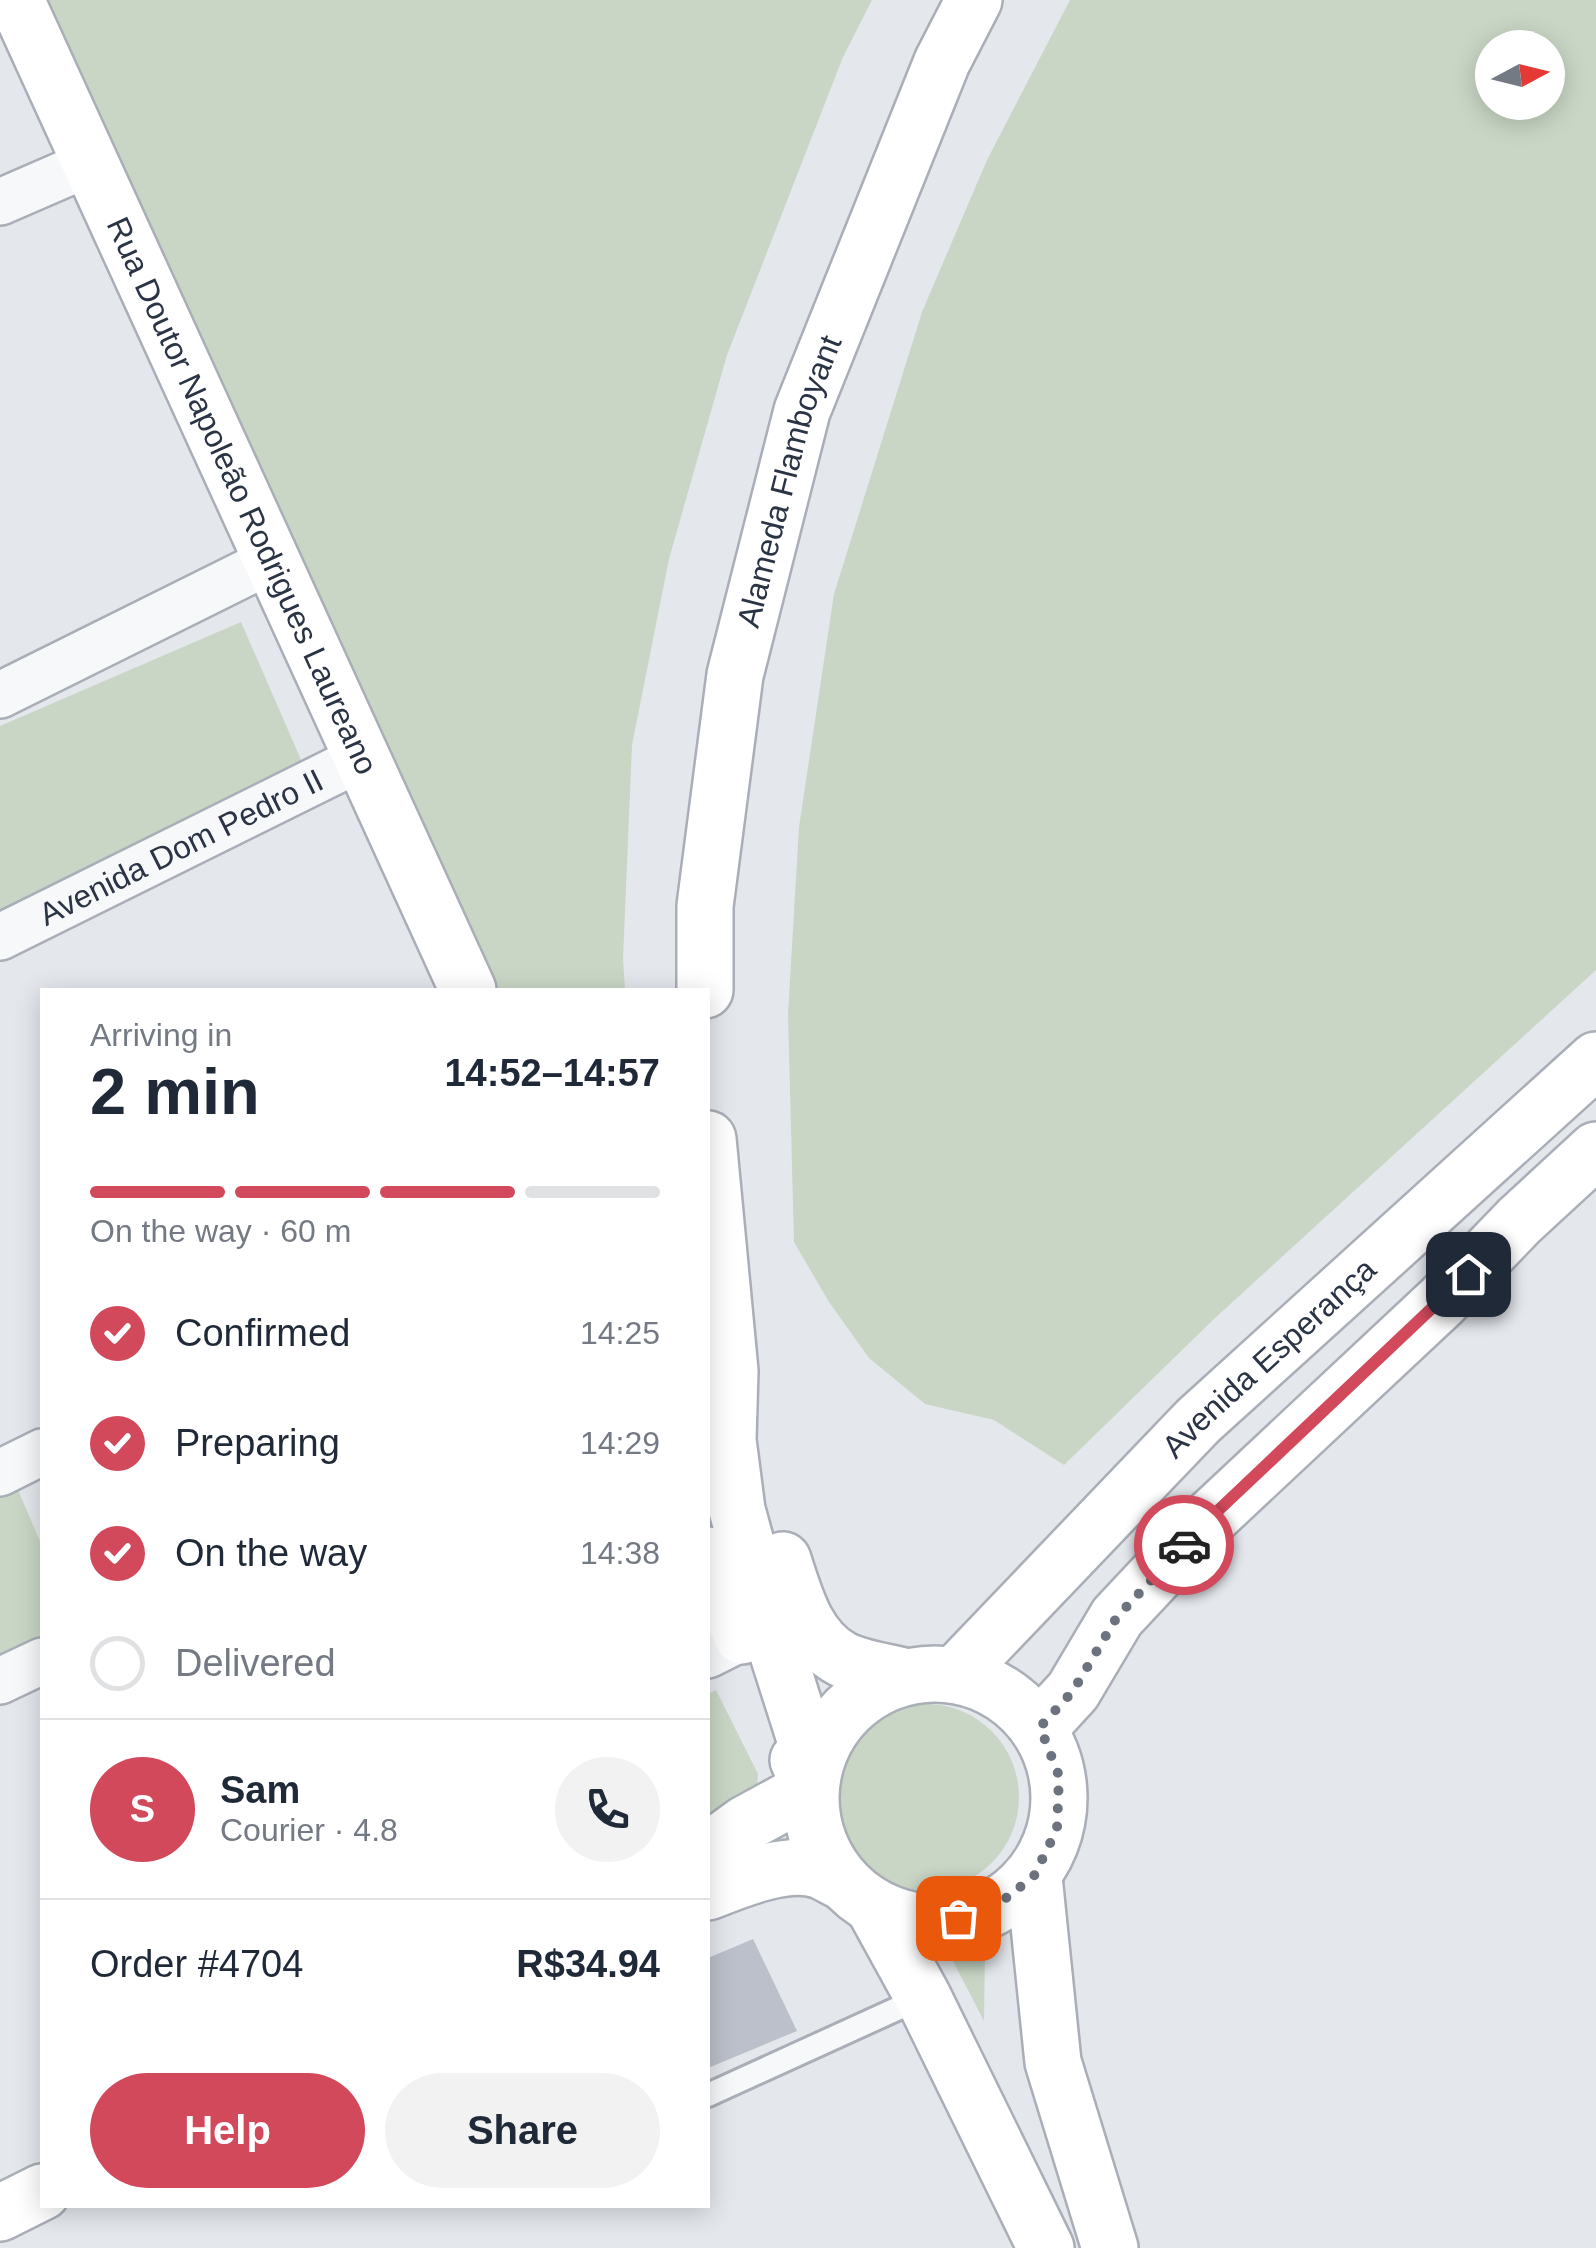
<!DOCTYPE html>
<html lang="en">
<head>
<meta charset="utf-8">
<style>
	:root { --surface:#fff; --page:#f2f2f3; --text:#1f2937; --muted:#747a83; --line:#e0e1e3; --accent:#d1495b }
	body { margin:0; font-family:Helvetica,sans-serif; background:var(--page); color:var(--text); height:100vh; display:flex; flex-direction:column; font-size:38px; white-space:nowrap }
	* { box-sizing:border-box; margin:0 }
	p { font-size:32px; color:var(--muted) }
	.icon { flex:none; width:55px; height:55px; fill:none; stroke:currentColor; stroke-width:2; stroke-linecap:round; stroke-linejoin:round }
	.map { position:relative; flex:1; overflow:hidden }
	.panel { position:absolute; left:40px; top:988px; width:670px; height:1220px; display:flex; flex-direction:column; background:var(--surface); border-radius:0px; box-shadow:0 5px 25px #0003 }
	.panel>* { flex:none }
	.needle { width:65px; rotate:83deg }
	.tools { position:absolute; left:1475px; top:30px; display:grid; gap:20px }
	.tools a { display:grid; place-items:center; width:90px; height:90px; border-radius:50%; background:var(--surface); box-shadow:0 5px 25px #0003; font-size:50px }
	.pin { position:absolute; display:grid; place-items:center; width:85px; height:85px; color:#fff; margin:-42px; border-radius:20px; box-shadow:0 5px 15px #0006 }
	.courier { position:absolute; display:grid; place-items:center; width:100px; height:100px; margin:-50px; border:8px solid #d1495b; border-radius:50%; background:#fff; color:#222; box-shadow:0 2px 12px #0007 }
	.head em { font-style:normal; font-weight:700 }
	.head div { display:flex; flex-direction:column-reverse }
	.head { display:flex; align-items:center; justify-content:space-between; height:170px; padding:0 50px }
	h1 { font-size:65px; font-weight:700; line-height:75px }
	.bar { display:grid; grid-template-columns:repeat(4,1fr); gap:15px 10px; align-content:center; height:120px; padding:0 50px }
	.bar i { height:12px; border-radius:8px; background:var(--line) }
	.bar .current { background:var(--accent) }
	.bar p { grid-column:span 4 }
	.line { display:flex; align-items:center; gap:25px; padding:0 50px; border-top:2px solid var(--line) }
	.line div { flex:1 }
	.round { display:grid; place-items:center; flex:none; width:105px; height:105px; border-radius:52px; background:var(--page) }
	ol { padding:0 50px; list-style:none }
	li { display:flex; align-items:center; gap:30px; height:110px }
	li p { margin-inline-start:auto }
	li .icon { padding:10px; border-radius:50%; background:var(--accent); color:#fff; stroke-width:4 }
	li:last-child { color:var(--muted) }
	li i { width:55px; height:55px; border:5px solid var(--line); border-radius:50% }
	.action { display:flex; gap:20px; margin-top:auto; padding:20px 50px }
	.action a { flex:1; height:115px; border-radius:60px; background:var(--accent); color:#fff; font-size:40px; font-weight:700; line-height:115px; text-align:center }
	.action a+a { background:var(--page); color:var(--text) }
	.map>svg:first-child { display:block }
</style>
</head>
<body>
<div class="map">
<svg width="1596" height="2248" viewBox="0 0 1596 2248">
	<rect width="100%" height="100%" fill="#e4e7ec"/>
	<!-- green -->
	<g fill="#c9d6c5" fill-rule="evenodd">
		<path d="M47,0H872L843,57L727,355L669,559L632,745L623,959L625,990H498Z"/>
		<path d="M1070,0H1596V970L1214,1319L1064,1465L994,1420L925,1404L869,1358L829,1302L794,1242L788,1014L799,827L834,594L922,312L987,160ZM1492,48H1548V102H1492Z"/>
		<path d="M241,622L302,762L291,783L0,922V726Z"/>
		<path d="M18,1490L42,1546V1643L0,1662V1498Z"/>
		<path d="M716,1690L758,1774L756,1799L708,1823V1694Z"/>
		<circle cx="926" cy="1797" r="93"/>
		<path d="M985,1951L984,2021L952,1959Z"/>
	</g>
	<!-- building -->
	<path fill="#bbc0ca" d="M753,1939L797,2031L708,2068V1958Z"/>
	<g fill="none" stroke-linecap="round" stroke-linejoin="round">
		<!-- lane casing -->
		<g stroke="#a9aeb7" stroke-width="28">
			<path id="lane" d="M708,2095L923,1997"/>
		</g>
		<!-- street casing -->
		<g stroke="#a9aeb7" stroke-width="50">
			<g id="street">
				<path d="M0,202L90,163"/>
				<path d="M0,695L272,560"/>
				<path id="s1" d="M0,937L363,757"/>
				<path d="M0,1473L42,1452"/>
				<path d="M708,1655L742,1638"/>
				<path d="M0,1681L42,1661"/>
			</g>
		</g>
		<!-- secondary casing -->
		<g stroke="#a9aeb7" stroke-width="60">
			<g id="secondary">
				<path id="s2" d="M16,0L468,990"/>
				<path id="s3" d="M705,990V906L735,675L802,411L942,62L974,0"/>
				<path d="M708,1139L730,1371L728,1440L737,1510L768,1623L803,1733L816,1762"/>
				<path d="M708,1555L742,1636"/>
				<path d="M783,1560C795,1597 806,1640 842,1659C859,1668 884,1671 903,1676"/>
				<circle cx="935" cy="1798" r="124"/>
				<path id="s4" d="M956,1674L1198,1421L1596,1060"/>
				<path d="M1040,1727L1073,1691L1117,1617L1207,1521L1442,1301L1519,1221L1596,1150"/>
				<path d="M708,1851L745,1824L811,1788L798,1760"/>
				<path d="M1034,1877L1053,2062L1110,2248"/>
				<path d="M708,1892C738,1880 788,1859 821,1871C828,1874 836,1879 843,1882"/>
				<path d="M873,1906L923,1997L1046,2248"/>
				<path d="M0,2213L42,2192"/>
			</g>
		</g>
		<!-- lane -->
		<use href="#lane" stroke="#f7f8fa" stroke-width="22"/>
		<!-- street -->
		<use href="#street" stroke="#f7f8fa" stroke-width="45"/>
		<!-- secondary -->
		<use href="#secondary" stroke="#fff" stroke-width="55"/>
	</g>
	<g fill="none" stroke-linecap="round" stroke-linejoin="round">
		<!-- done -->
		<path stroke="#6c737f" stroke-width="10" stroke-dasharray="0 18" d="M958,1918L987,1913L1034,1876L1057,1829L1059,1776L1040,1727L1073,1691L1117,1617L1184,1545"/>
		<!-- route -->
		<path stroke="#d1495b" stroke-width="12" d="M1184,1545L1207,1521L1468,1274"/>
	</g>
	<g text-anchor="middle" stroke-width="8" stroke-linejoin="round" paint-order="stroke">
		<!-- street labels -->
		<g font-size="32" fill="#2b3445" stroke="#f4f6f9">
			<text dy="11" stroke="none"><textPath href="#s3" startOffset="518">Alameda Flamboyant</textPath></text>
			<text dy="11" stroke="none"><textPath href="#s2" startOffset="545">Rua Doutor Napoleão Rodrigues Laureano</textPath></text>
			<text dy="11" stroke="none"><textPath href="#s1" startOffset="202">Avenida Dom Pedro II</textPath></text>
			<text dy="11" stroke="none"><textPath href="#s4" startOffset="445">Avenida Esperança</textPath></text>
		</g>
	</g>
</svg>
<div class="tools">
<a><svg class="needle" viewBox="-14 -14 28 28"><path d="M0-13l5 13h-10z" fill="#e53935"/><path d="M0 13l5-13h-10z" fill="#747a83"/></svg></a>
</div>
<div class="pin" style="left:958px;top:1918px;background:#ea580c"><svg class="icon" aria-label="bag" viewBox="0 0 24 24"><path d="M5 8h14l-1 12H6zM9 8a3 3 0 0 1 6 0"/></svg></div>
<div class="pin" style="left:1468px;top:1274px;background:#1f2937"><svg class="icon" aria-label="home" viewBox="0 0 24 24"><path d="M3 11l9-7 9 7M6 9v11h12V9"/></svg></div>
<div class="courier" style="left:1184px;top:1545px"><svg class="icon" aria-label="car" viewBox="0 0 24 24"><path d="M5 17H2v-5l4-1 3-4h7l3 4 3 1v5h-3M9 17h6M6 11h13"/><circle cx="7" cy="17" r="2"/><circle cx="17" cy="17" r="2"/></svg></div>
<section class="panel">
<div class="head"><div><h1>2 min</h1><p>Arriving in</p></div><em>14:52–14:57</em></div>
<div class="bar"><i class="current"></i><i class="current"></i><i class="current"></i><i></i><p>On the way · 60 m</p></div>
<ol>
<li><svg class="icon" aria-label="check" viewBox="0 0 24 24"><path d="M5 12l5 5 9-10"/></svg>Confirmed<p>14:25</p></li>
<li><svg class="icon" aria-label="check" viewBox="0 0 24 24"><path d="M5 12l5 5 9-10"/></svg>Preparing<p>14:29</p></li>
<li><svg class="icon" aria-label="check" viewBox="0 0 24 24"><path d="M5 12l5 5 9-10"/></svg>On the way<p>14:38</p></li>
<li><i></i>Delivered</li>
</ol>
<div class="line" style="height:180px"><b class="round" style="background:var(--accent);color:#fff">S</b><div><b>Sam</b><p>Courier · 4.8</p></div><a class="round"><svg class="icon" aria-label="phone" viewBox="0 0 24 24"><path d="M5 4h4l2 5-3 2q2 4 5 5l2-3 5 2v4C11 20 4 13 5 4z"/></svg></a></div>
<div class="line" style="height:130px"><div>Order #4704</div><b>R$34.94</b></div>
<div class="action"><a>Help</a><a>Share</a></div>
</section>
</div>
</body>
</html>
